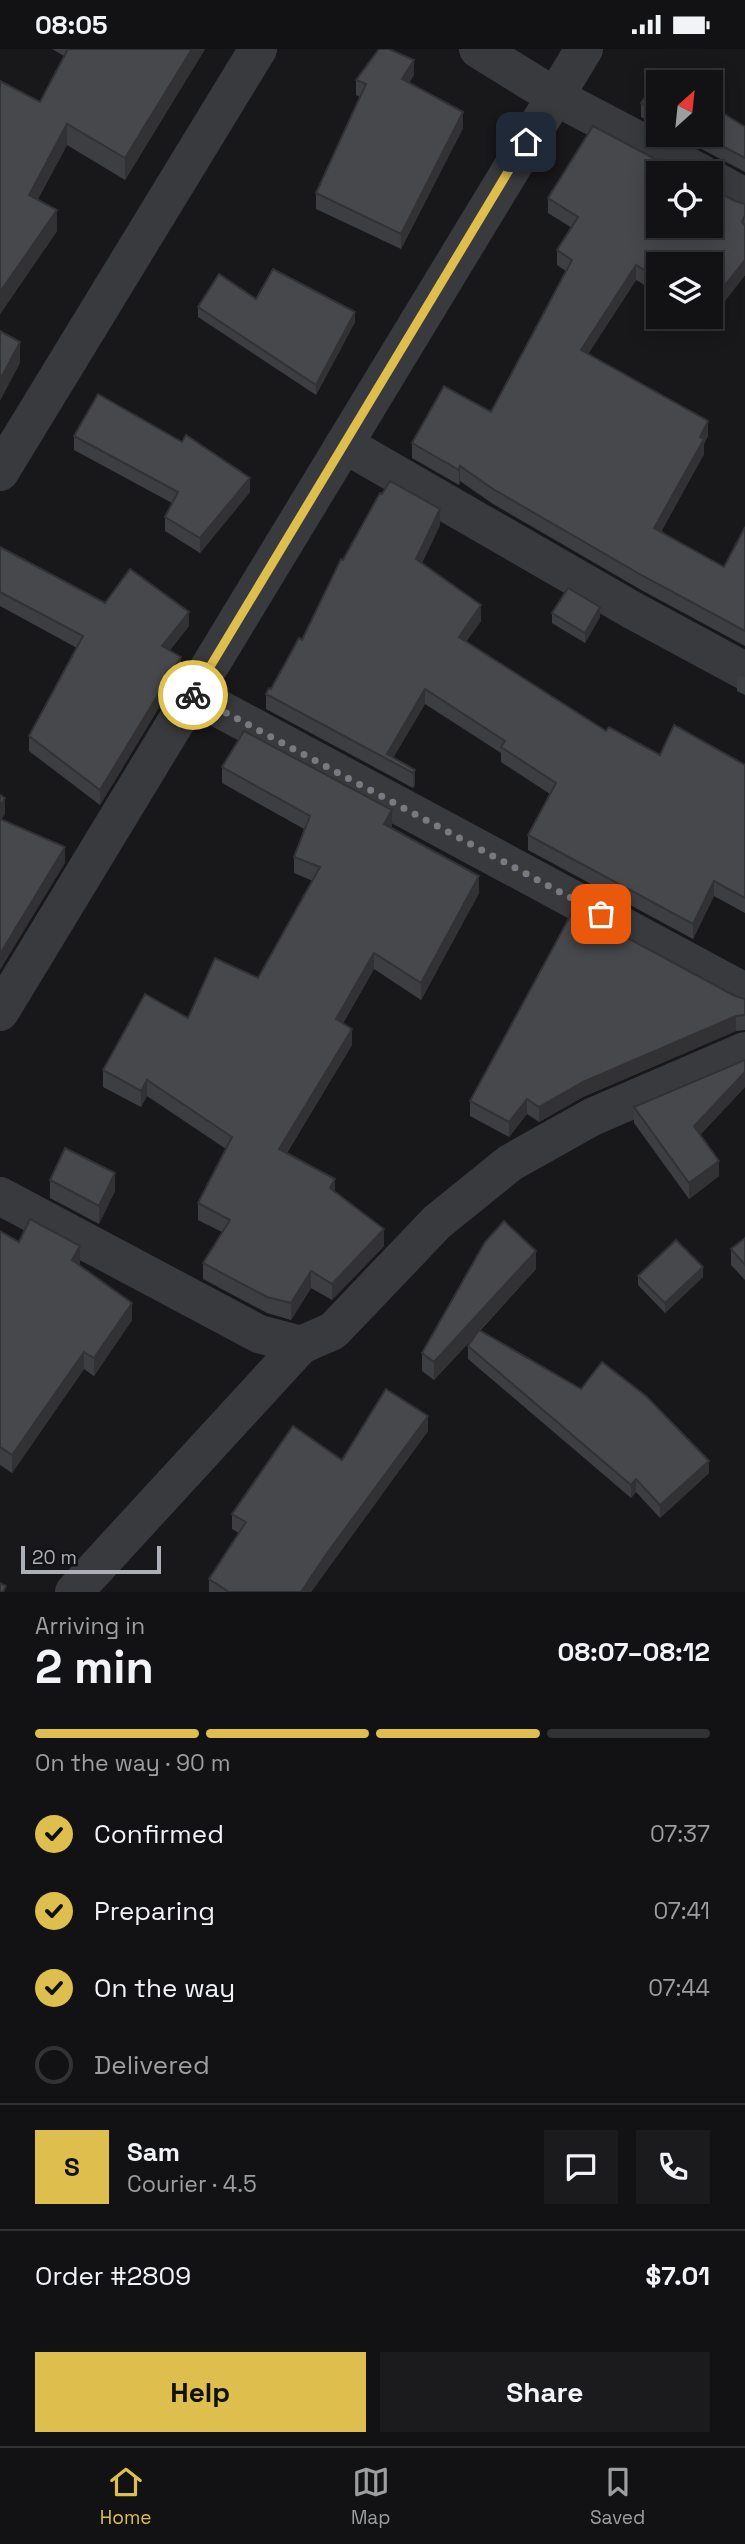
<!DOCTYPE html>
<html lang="en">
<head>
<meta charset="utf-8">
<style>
	:root { --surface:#121214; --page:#1b1b1d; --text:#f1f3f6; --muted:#9c9ea0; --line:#313234; --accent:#debe4c }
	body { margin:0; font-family:"Space Grotesk",sans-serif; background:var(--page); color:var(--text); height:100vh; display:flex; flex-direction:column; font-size:26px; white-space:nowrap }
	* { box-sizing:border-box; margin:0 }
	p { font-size:23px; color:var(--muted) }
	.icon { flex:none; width:38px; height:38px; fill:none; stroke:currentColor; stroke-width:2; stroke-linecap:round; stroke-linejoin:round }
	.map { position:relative; height:1543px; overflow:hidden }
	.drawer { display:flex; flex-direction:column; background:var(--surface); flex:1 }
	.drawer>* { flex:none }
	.needle { width:46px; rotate:27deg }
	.tools { position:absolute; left:646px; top:21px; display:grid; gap:14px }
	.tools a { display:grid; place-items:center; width:77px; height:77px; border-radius:0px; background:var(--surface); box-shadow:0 4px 18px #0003,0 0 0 2px var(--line); font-size:35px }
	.scale { position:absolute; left:21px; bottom:18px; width:140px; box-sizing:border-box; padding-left:7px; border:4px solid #acaeb8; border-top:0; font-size:19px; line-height:24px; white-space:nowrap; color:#acaeb8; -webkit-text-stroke:5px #131315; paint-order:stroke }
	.pin { position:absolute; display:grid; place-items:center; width:60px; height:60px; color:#fff; margin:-30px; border-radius:14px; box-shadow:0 4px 10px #0006 }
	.courier { position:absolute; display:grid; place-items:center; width:70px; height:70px; margin:-35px; border:5px solid #debe4c; border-radius:50%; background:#fff; color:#222; box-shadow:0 2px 9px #0007 }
	.summary em { font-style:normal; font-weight:700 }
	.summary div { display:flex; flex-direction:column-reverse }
	.summary { display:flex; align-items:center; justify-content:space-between; height:119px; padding:0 35px }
	h1 { font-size:46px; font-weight:700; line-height:52px }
	.bar { display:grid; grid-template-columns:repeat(4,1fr); gap:10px 7px; align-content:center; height:84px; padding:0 35px }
	.bar i { height:9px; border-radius:5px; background:var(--line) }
	.bar .on { background:var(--accent) }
	.bar p { grid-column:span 4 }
	.line { display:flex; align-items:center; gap:18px; padding:0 35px; border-top:2px solid var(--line) }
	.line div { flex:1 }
	.round { display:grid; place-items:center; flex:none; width:74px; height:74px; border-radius:0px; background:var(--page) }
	ol { padding:0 35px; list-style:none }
	li { display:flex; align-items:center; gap:21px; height:77px }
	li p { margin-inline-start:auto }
	li .icon { padding:7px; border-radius:50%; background:var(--accent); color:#111; stroke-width:4 }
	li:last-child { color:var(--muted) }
	li i { width:38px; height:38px; border:4px solid var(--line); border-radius:50% }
	.action { display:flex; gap:14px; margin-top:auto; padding:14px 35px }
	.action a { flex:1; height:80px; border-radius:0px; background:var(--accent); color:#111; font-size:28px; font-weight:700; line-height:80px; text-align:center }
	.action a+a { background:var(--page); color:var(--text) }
	.status { display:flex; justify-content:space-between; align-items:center; height:49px; padding:0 35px; background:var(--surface); direction:ltr }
	.status svg { height:19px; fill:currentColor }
	.menu { display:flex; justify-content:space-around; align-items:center; height:98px; border-top:2px solid var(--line); background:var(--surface); font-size:19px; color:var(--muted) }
	.menu a { display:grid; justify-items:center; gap:4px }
	.menu .on { color:var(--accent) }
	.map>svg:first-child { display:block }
</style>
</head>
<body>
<div class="status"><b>08:05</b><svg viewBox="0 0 49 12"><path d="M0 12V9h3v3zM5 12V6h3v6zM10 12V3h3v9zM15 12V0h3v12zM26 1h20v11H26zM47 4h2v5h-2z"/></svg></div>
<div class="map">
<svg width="745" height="1543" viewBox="0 0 745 1543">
	<rect width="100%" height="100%" fill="#18181a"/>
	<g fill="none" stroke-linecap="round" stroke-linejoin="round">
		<!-- minor -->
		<g stroke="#393a3e" stroke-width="38">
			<path d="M478,0L554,47L701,124"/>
			<path d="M710,129L745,148"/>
			<path d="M344,395L632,561L745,622"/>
			<path d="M0,423L258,0"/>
			<path d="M192,645L745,943"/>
			<path d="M0,963L584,0"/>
			<path d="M0,1147L259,1285L301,1296"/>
			<path d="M74,1543L301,1296L333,1282L437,1173L510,1114L592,1068L745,1002"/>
		</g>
	</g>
	<!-- wall -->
	<g fill="#3d3e41">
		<path d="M52,0H205L125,131L67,96L38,150L57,182L0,265V32L40,53L64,7Z"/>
		<path d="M414,26L409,34L463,79L401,200L316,160V144L360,48L356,46V31Z"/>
		<path d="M658,33V77L641,68V54Z"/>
		<path d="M593,77L682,124H658V177H710V139L735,152L745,155V226L707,275L696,268H710V215H658V244L636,231L588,305L708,372V387L704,395V405L661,483L724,518L745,478V597L643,542L493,455L460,432L459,436L412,409V394L444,337L491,363L566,222L557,216V201L572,179L548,164V149Z"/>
		<path d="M745,78V123L675,86H710Z"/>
		<path d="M198,258L355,273L316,346L198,268Z"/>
		<path d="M74,387L250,443L200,504L165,482V468L172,454L74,401Z"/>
		<path d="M440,476L422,514L481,572L466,592L606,682L660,706L745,716V864L714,847L693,890L528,801V786L550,745L501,713V704L425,655L393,709L415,721V736L413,739L266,660V645L271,640L302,591L343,511Z"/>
		<path d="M0,498L105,554L189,577L170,601L181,622L100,756L29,702V687L77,599L0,557Z"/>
		<path d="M552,564L600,568L585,594L552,574Z"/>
		<path d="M737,627L745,628V646L737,642Z"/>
		<path d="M222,718L392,777L391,778L479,844L421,951L374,920L343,974L352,996L287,1104L335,1143L384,1197L332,1251L311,1239L291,1271L267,1264L203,1230V1214L222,1183L198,1171V1154L226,1100L147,1047L141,1058L103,1038V1021L188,969L258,929L313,832L294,824V808L304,780L222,734Z"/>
		<path d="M735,947L745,950V981L736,982L583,1048L539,1073L527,1065L509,1088L470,1067V1052Z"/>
		<path d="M745,1038L700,1086L719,1127L689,1150L634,1074V1058Z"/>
		<path d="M50,1131L115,1142L99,1175L50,1149Z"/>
		<path d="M0,1182L19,1193L80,1214L79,1216L132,1271L94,1327L84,1320L12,1424L0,1416Z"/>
		<path d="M745,1189V1231L731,1216V1200Z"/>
		<path d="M536,1220L480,1282L709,1424L660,1469L636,1443L631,1449L468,1310V1297L476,1286L434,1331L422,1322V1304Z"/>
		<path d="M638,1227L703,1228L665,1264L638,1236Z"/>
		<path d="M428,1382L311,1543H209V1530L239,1484L232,1480V1465L342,1411Z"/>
	</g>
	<!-- shaded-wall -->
	<g fill="#323235">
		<path d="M192,0H205L125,131V109Z"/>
		<path d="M414,11V26L402,46V30Z"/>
		<path d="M463,63V79L401,200V185Z"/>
		<path d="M67,75V96L29,167V146Z"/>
		<path d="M57,161V182L0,265V243Z"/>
		<path d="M745,211V226L707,275V268H710V255Z"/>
		<path d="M636,216V231L581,316V301Z"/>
		<path d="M355,263V273L316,346V336Z"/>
		<path d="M20,293V314L0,352V331Z"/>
		<path d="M708,372V387L704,395V405L654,495V479Z"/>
		<path d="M460,417V432L459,436V421Z"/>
		<path d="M250,429V443L200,504V489Z"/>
		<path d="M440,460V476L416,526V510Z"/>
		<path d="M481,556V572L459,603V588Z"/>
		<path d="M600,558V568L585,594V584Z"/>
		<path d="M189,563V577L162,611V597Z"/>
		<path d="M181,608V622L100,756V741Z"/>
		<path d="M425,640V655L391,712L387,705Z"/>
		<path d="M415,721V736L413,739V724Z"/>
		<path d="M5,749V765L0,773V779V757Z"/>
		<path d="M392,761V777L384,791V775Z"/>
		<path d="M65,798V814L0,921V905Z"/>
		<path d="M479,827V844L421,951V934Z"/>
		<path d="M714,832V847L693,890V875Z"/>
		<path d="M374,904V920L336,987V970Z"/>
		<path d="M736,967V982L583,1048L539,1073V1058L583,1033Z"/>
		<path d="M352,980V996L279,1116V1100Z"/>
		<path d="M745,1023V1038L694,1092V1077Z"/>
		<path d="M147,1031V1047L141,1058V1042Z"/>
		<path d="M527,1050V1065L509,1088V1073Z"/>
		<path d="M719,1112V1127L689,1150V1134Z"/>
		<path d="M115,1124V1142L99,1175V1157Z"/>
		<path d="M335,1130V1146L330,1139Z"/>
		<path d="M384,1180V1197L332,1251V1235Z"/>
		<path d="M80,1197V1214L72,1229V1211Z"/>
		<path d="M536,1202V1220L434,1331V1313Z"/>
		<path d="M703,1218V1228L665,1264V1254Z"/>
		<path d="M311,1222V1239L291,1271V1254Z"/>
		<path d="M132,1254V1271L94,1327V1309Z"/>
		<path d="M84,1303V1320L12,1424V1406Z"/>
		<path d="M428,1367V1382L311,1543H301L325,1507Z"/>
		<path d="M709,1412V1424L660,1469V1456Z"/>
		<path d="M636,1430V1443L631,1449V1436Z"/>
	</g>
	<!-- building -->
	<g fill="#47484c" stroke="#323235" stroke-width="2">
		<path d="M68,0H192L125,109L67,75L29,146L57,161L0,243V32L40,53Z"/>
		<path d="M379,0H389L414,11L402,30L463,63L401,185L316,144L366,35L356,31Z"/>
		<path d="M661,24L676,33H658V62L641,54Z"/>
		<path d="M710,56L745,78V109L702,86H710Z"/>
		<path d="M593,77L682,124H658V177H710V139L735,152L745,155V166L742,173L745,176V211L710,255V215H658V229L636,216L581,301L708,372L700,388L704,390L654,479L724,518L745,478V582L643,527L493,440L460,417L459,421L412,394L444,337L491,363L572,211L557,201L578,168L548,149Z"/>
		<path d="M273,220L355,263L316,336L198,258L219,225L256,250Z"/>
		<path d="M0,282L20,293L0,331Z"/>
		<path d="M98,345L182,393L186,386L250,429L200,489L165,468L178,443L74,387Z"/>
		<path d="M390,432L440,460L416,510L481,556L459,588L606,682L609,678L660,706L674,676L745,716V849L714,832L693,875L528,786L556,734L501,698L505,692L425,640L387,705L415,721L413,724L266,645L269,639L271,640L299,589L302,591L341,510L343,511L380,444L382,445Z"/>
		<path d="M0,498L105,554L130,520L189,563L162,597L181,608L100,741L29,687L83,587L0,543Z"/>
		<path d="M568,539L600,558L585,584L552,564Z"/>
		<path d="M244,682L392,761L384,775L479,827L421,934L374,904L336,970L352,980L279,1100L335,1130L330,1139L384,1180L332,1235L311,1222L291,1254L267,1248L203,1214L230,1171L198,1154L232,1088L147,1031L141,1042L103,1021L145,945L188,969L215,909L258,929L320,818L294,808L310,767L222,718Z"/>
		<path d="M0,746L5,749L0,757Z"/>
		<path d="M0,770L65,798L0,905Z"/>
		<path d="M574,860L735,947L745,950V966L736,967L583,1033L539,1058L527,1050L509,1073L470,1052Z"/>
		<path d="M745,1011V1023L694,1077L719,1112L689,1134L634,1058Z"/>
		<path d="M65,1099L115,1124L99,1157L50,1131Z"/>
		<path d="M30,1170L80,1197L72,1211L132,1254L94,1309L84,1303L12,1406L0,1398V1182L19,1193Z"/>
		<path d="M504,1172L536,1202L434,1313L422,1304L485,1193Z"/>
		<path d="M745,1189V1216L731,1200Z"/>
		<path d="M676,1191L703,1218L665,1254L638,1227Z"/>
		<path d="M479,1281L581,1340L602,1313L646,1347L709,1412L660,1456L636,1430L631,1436L468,1297Z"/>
		<path d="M386,1340L428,1367L325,1507L301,1543H229L209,1530L246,1473L232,1465L293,1377L342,1411Z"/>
		<path d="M0,1534L6,1537L3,1543H0Z"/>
	</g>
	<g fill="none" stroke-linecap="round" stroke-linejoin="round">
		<!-- done -->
		<path stroke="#787a81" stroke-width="7" stroke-dasharray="0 12.6" d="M193,646L601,865"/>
		<!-- route -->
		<path stroke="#debe4c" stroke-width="9" d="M193,646L526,93"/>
	</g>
</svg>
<div class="tools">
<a><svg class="needle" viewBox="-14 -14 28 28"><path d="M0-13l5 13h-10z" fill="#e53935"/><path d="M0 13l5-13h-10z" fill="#9c9ea0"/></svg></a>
<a><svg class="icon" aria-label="locate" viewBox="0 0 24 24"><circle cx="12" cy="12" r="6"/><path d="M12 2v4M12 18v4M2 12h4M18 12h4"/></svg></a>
<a><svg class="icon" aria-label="layers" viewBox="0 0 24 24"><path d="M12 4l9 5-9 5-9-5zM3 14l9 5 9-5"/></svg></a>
</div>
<div class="scale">20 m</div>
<div class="pin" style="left:601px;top:865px;background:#ea580c"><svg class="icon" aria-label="bag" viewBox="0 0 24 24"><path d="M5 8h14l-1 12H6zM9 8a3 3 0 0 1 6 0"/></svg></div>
<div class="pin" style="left:526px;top:93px;background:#1f2937"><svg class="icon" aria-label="home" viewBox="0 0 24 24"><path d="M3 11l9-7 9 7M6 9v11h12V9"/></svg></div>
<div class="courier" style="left:193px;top:646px"><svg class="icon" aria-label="bike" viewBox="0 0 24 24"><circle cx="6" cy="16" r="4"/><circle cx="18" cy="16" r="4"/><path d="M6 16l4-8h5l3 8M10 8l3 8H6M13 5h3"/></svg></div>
</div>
<section class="drawer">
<div class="summary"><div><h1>2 min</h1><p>Arriving in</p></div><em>08:07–08:12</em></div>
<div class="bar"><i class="on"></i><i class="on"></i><i class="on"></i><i></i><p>On the way · 90 m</p></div>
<ol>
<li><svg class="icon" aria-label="check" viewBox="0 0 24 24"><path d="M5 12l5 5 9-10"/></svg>Confirmed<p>07:37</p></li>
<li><svg class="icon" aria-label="check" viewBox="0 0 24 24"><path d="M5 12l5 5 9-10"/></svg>Preparing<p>07:41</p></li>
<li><svg class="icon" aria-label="check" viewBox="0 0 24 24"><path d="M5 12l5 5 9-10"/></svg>On the way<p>07:44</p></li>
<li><i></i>Delivered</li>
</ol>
<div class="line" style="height:126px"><b class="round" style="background:var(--accent);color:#111">S</b><div><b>Sam</b><p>Courier · 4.5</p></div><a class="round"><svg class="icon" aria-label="chat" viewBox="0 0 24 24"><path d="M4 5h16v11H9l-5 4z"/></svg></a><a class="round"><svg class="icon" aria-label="phone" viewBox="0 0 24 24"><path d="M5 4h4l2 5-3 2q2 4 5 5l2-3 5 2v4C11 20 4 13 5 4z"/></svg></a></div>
<div class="line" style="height:91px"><div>Order #2809</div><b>$7.01</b></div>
<div class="action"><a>Help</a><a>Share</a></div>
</section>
<nav class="menu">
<a class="on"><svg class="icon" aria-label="home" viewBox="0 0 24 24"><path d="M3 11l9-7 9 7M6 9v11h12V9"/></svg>Home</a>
<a><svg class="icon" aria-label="map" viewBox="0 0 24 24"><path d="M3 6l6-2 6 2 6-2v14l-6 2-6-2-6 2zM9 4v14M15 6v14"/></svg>Map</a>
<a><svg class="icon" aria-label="saved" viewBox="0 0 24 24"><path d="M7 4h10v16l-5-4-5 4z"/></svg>Saved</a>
</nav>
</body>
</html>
